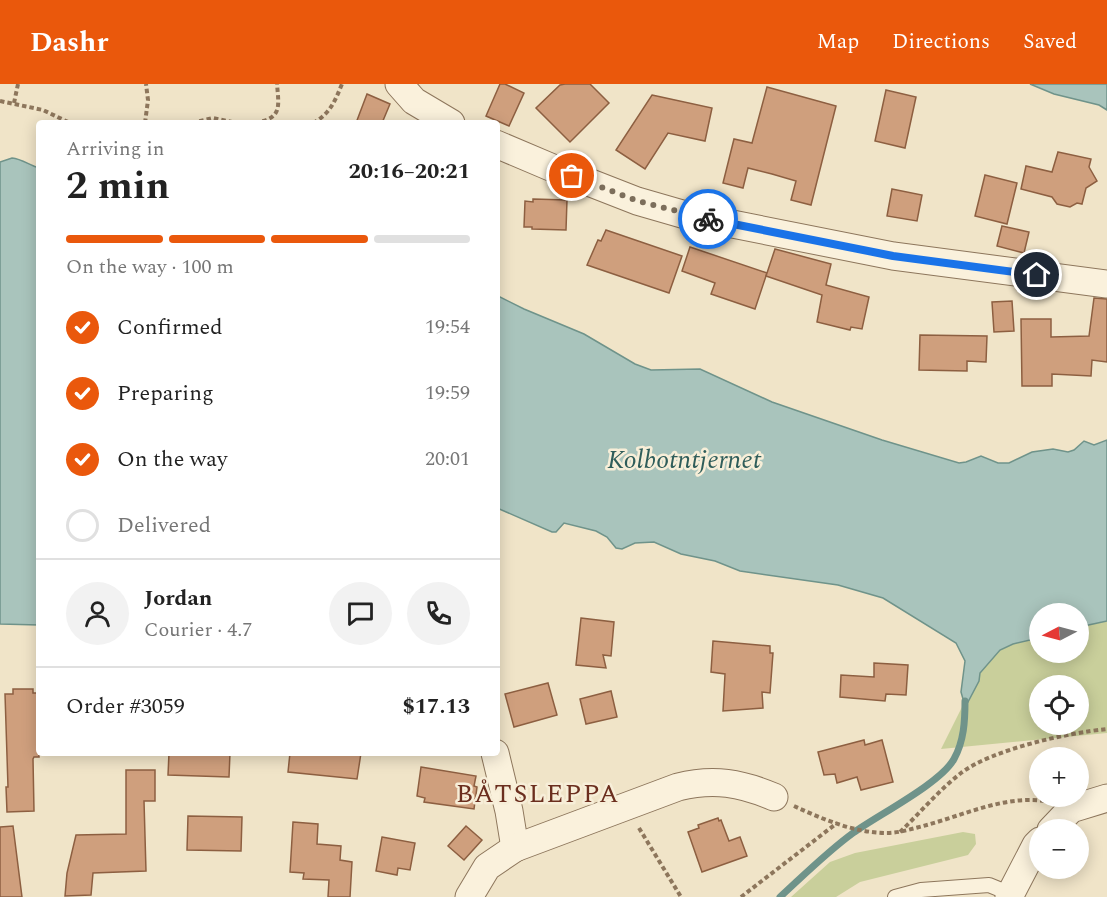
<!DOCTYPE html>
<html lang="en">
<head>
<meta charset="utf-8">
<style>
	:root { --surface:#fff; --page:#f2f2f2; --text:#222; --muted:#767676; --line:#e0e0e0; --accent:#ea580c }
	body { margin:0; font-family:Spectral,serif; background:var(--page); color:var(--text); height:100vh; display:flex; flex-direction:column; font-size:22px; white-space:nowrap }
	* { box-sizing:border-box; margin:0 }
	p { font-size:20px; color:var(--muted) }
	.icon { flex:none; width:33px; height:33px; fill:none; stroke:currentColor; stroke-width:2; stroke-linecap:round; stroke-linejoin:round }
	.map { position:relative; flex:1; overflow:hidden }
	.drawer { position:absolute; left:36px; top:36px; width:464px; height:636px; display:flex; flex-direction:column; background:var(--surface); border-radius:6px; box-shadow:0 3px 15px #0003 }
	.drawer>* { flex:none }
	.needle { width:39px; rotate:264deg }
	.buttons { position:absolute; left:1029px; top:519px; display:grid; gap:12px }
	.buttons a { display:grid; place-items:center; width:60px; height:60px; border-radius:50%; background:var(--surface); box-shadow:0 3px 15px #0003; font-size:30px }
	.pin { position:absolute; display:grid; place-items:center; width:51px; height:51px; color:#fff; margin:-26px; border:3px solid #fff; border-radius:50%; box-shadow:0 2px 6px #0007 }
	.courier { position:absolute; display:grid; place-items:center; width:60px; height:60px; margin:-30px; border:4px solid #1a73e8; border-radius:50%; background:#fff; color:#222; box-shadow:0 2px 8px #0007 }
	.head em { font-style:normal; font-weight:700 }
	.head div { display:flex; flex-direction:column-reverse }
	.head { display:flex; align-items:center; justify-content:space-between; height:102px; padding:0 30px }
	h1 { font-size:39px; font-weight:700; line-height:45px }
	.bar { display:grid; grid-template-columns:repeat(4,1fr); gap:9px 6px; align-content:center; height:72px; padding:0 30px }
	.bar i { height:8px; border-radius:4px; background:var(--line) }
	.bar .active { background:var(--accent) }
	.bar p { grid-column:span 4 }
	.line { display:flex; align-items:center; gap:15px; padding:0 30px; border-top:2px solid var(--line) }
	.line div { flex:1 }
	.round { display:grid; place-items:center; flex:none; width:63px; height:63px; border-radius:32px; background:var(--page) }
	ol { padding:0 30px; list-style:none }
	li { display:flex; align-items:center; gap:18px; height:66px }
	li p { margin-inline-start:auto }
	li .icon { padding:6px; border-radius:50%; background:var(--accent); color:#fff; stroke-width:4 }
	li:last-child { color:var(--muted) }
	li i { width:33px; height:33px; border:3px solid var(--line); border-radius:50% }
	header { display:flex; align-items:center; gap:36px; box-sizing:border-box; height:84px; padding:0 30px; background:var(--accent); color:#fff }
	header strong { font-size:28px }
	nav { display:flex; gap:33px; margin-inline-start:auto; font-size:21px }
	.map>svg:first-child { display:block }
</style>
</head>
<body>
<header>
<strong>Dashr</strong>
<nav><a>Map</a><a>Directions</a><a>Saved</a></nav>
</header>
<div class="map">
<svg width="1107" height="813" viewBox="0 0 1107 813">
	<rect width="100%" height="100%" fill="#f0e4c8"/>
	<!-- green -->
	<g fill="#c9cf9b" fill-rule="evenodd">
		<path d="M1107,537V649L941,665L965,617L967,618L979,597L980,589L1000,566L1013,560L1039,554L1040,568H1078L1079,543ZM1040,602H1078V640H1040Z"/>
		<path d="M963,748L975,750L976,760L968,771L860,798L836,813H791L830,778L855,769Z"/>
	</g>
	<!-- water -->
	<g fill="#a9c4bc" stroke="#6f938a" stroke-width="1.5">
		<path d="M1030,0H1107V26L1099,21L1054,10Z"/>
		<path d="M12,74C22,75 29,81 39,84V541L0,540V78Z"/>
		<path d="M496,211L524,225L584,250L635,280L651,286L700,285L772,318L882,356L959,379L966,378L981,372L998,379H1009L1032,368L1053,365L1068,368L1074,366L1084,357L1094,361L1107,356V537L1079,543L1078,530H1040L1039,554L1013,560L1000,566L980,589L979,597L968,618L963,615L961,608L965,577L956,559L883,514L838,501L740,487L715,477L681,470L654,458L635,459L622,465L616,464L607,453L596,447L564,439L556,448H552L497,424Z"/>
	</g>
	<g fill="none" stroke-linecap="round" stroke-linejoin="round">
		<!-- stream -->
		<path stroke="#6f938a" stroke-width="7" d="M780,813C804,791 827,768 853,749C878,731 941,699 954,675C964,657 965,637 965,617"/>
	</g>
	<!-- building -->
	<g fill="#cf9f7d" stroke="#8d5f41" stroke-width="1.5">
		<path d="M500,0H505L524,9L509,42L486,32Z"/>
		<path d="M565,0H590L609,19L570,58L536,24L560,1Z"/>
		<path d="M767,3L836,22L811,121L791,116L796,97L772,90L748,84L743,104L723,99L734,55L752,59Z"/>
		<path d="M886,6L916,13L905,64L875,57Z"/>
		<path d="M367,10L390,20L382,39H356Z"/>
		<path d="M652,11L712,24L705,57L668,49L645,85L616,66Z"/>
		<path d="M1058,68L1091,75L1089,83L1097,97L1086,104L1082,120L1077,119L1070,123L1057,120L1052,113L1021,105L1026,82L1052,88Z"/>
		<path d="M985,91L1017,99L1007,140L975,132Z"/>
		<path d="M892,105L922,111L917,137L887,132Z"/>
		<path d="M533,115L567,116L566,146L532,145V143H524L525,117L533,118Z"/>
		<path d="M1002,142L1029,148L1024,169L997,162Z"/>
		<path d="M606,146L682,172L669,209L587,181L598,156L601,157Z"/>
		<path d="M690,163L767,189L755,225L711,210L715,199L682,187Z"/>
		<path d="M775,165L831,180L826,201L869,213L862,245L851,243L850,246L817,238L822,211L766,192Z"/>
		<path d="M1094,214L1107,215V278L1092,276L1091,292L1052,290V302H1022L1021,235H1051V253L1089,252Z"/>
		<path d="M1012,217L1014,247L994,248L992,218Z"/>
		<path d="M920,251L987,252L986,278L967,277V287L919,286Z"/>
		<path d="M581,534L614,538L611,572L603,571L606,584L576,581Z"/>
		<path d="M713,557L770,562V569H773L770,609L762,608L763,624L723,627L725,590L711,588Z"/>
		<path d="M874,579L908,581L906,611L886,610L885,617L840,613L841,591L874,593Z"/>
		<path d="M548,599L557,631L514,643L505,610Z"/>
		<path d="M13,605H33V609H39V673H34L33,675L34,727L7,728L6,703H8L5,610H13Z"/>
		<path d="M611,607L617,633L586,640L580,615Z"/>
		<path d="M864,656L865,661L882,656L893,698L861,706L857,693L837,699L835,690L824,691L818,668Z"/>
		<path d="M169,669H230L229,693L168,691Z"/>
		<path d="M290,669H361L357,695L288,688Z"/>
		<path d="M421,683L476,692L474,702L477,703L474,725L424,718L425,714L417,712Z"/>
		<path d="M126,686H155V717H144L146,787L93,789L91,811L65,812L67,789L76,751L126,750Z"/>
		<path d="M188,732L242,733L241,767L187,766Z"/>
		<path d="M718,734L719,737L721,736L729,757L740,753L747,772L702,788L688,748L699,744L698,741Z"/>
		<path d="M293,738L318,740L317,760L341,762L340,776L352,778L350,813H328L329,796L303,795L304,789L290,788Z"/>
		<path d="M13,742L22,813H0V743Z"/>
		<path d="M466,742L482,756L464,776L448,762Z"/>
		<path d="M382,753L415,759L410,786L398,784L397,791L376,787Z"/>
	</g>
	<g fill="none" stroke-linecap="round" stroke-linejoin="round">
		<!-- service casing -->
		<g stroke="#8d765c" stroke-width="16">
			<path id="service" d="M895,813L921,806L989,801L1011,810"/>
		</g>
		<!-- minor casing -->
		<g stroke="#8d765c" stroke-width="29">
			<g id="minor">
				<path d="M399,0L414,17L451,39"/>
				<path d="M496,60L555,85L637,117L682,130L893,172L1107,200"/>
				<path d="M495,669L509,727L515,764"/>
				<path d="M1051,746L1071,725L1107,714"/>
				<path d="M469,813L487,783L515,764L678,703C714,694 741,699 774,713"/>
				<path d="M1009,813L1036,761L1040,757"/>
			</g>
		</g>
		<!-- path -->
		<g stroke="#8d765c" stroke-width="4" stroke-dasharray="4.5 3" stroke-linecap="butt">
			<path d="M0,17L43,26L70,39"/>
			<path d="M14,19L18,0"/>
			<path d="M145,39L148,16L146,0"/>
			<path d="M192,39L213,34L237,39"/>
			<path d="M255,39C282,34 279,24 277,0"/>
			<path d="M313,39C330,30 335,17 342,0"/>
			<path d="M794,722C822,735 855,749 887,749C899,749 911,745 923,742C962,732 1004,711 1045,717"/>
			<path d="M639,744L681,813"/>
			<path d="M900,748C920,729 939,706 961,689C993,665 1067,649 1107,645"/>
			<path d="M741,813L837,739"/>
		</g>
		<!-- service -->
		<use href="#service" stroke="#faf1dc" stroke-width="14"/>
		<!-- minor -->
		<use href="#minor" stroke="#faf1dc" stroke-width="27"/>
	</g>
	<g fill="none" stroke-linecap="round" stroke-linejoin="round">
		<!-- done -->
		<path stroke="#7c6e5b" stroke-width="6" stroke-dasharray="0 10.8" d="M572,92L638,117L708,135"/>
		<!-- route -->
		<path stroke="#1a73e8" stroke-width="8" d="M708,135L893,172L1037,191"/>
	</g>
	<g text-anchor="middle" stroke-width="5" stroke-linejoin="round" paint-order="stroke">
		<!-- water labels -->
		<g font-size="26" font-style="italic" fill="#2f5d5a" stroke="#f7eed8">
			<text x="684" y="384">Kolbotntjernet</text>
		</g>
		<!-- neighbourhood labels -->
		<g font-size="26" letter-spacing="1.5" fill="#6b2e1e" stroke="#f7eed8">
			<text x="538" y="718">BÅTSLEPPA</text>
		</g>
	</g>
</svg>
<div class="buttons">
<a><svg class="needle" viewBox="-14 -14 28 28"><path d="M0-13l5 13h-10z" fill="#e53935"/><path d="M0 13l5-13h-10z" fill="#767676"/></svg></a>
<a><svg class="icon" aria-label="locate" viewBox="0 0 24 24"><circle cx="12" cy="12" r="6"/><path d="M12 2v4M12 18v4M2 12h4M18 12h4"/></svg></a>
<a>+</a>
<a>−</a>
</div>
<div class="pin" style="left:572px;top:92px;background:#ea580c"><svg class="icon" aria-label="bag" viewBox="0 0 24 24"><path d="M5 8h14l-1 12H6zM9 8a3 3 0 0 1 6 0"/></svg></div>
<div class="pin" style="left:1037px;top:191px;background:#1f2937"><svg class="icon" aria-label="home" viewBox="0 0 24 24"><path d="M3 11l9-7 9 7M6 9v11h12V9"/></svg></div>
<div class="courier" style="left:708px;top:135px"><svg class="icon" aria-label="bike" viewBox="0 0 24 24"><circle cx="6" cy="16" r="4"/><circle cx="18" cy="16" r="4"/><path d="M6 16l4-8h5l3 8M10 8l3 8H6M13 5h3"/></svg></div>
<section class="drawer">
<div class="head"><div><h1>2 min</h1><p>Arriving in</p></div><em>20:16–20:21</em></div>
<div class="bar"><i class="active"></i><i class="active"></i><i class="active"></i><i></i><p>On the way · 100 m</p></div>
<ol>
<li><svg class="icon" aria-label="check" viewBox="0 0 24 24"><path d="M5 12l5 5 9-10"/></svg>Confirmed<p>19:54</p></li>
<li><svg class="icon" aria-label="check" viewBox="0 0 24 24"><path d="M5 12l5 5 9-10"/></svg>Preparing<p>19:59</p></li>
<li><svg class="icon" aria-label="check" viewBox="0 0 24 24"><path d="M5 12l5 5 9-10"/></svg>On the way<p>20:01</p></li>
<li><i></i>Delivered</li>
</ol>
<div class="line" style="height:108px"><a class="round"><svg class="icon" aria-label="person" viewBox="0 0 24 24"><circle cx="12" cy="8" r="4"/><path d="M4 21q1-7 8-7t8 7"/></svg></a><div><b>Jordan</b><p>Courier · 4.7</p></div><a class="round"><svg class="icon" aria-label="chat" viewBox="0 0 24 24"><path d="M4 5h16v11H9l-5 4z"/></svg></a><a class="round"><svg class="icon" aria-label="phone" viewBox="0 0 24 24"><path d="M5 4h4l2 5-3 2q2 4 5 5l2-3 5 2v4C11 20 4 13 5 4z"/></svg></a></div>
<div class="line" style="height:78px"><div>Order #3059</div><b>$17.13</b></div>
</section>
</div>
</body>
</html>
